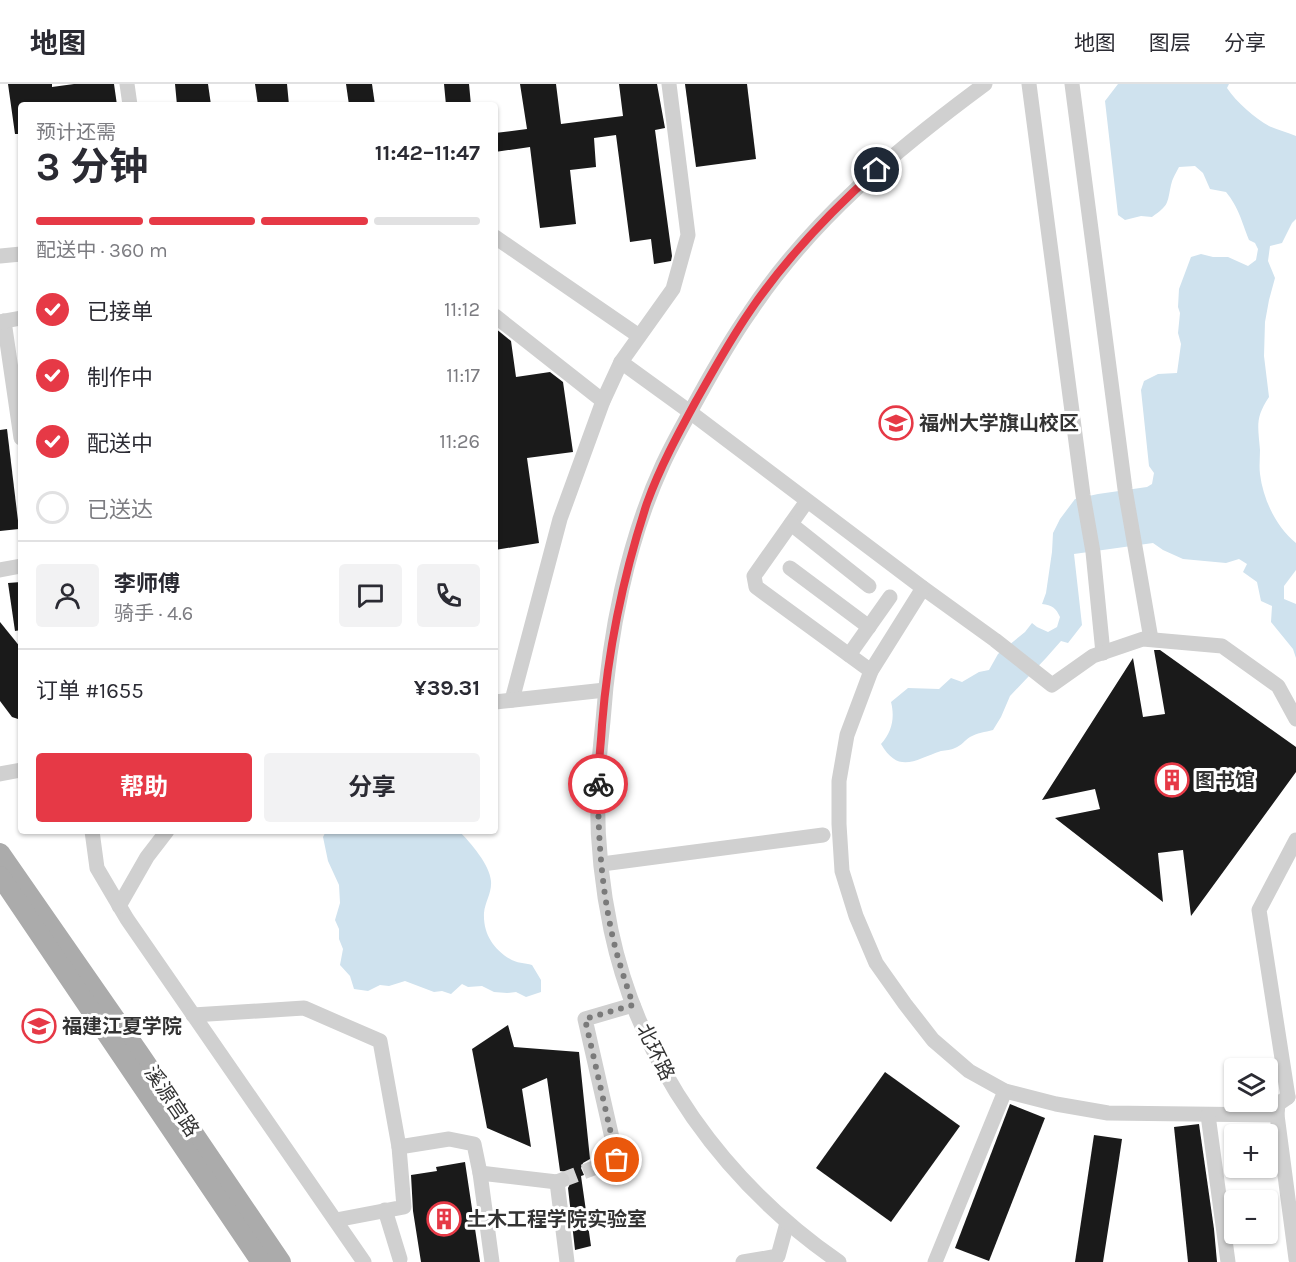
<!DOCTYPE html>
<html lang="zh">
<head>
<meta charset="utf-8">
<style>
	:root { --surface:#fff; --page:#f2f2f3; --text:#2b2b33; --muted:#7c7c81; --line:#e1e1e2; --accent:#e63946 }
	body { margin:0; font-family:Karla,"Noto Sans SC",sans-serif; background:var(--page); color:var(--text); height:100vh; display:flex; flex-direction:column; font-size:22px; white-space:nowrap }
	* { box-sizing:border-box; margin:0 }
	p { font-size:20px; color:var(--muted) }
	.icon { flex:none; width:33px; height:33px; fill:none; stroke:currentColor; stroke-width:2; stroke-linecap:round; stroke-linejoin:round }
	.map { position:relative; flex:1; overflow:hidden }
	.sheet { position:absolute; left:18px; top:18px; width:480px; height:732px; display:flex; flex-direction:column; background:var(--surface); border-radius:6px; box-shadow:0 2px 4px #0004 }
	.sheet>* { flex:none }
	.fabs { position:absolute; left:1224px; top:974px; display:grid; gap:12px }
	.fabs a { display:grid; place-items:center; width:54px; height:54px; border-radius:6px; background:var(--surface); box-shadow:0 2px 4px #0004; font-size:30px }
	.pin { position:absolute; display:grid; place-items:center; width:51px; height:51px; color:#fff; margin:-26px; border:3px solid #fff; border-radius:50%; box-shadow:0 2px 6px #0007 }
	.courier { position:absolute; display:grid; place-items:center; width:60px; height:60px; margin:-30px; border:4px solid #e63946; border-radius:50%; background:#fff; color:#222; box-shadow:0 2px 8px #0007 }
	.summary em { font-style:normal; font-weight:700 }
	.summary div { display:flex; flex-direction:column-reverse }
	.summary { display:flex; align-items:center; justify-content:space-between; height:102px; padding:0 18px }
	h1 { font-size:39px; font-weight:700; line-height:45px }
	.bar { display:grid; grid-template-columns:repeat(4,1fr); gap:9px 6px; align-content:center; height:72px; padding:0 18px }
	.bar i { height:8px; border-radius:4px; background:var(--line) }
	.bar .current { background:var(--accent) }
	.bar p { grid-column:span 4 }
	.line { display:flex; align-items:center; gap:15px; padding:0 18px; border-top:2px solid var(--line) }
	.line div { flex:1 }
	.round { display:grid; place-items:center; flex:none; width:63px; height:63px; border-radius:6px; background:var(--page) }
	ol { padding:0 18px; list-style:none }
	li { display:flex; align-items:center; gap:18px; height:66px }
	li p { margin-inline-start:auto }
	li .icon { padding:6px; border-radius:50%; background:var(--accent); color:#fff; stroke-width:4 }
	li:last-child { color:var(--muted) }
	li i { width:33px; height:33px; border:3px solid var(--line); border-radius:50% }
	.cta { display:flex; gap:12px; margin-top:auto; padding:12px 18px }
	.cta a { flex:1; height:69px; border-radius:6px; background:var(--accent); color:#fff; font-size:24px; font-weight:700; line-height:69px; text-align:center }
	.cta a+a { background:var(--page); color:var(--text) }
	header { display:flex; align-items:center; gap:36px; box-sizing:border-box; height:84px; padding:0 30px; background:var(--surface); border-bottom:2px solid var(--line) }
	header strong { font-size:28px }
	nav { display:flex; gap:33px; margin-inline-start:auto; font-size:21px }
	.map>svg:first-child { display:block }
</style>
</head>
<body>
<header>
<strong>地图</strong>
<nav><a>地图</a><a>图层</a><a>分享</a></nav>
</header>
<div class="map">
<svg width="1296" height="1178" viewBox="0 0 1296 1178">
	<rect width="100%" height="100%" fill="#fff"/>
	<!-- water -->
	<g fill="#cfe2ee">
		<path d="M1118,0H1229L1227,4C1236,18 1255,34 1269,42C1278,46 1287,48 1296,52V135L1292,139L1282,159L1270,162L1268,177L1275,194L1269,216L1265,238L1264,272L1269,313C1255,334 1258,342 1260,366C1260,374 1259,382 1260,390C1263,415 1276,443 1296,459V486L1284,502V515L1296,520V574L1293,565L1271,538L1272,522L1261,517L1257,498L1243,488L1247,480L1239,475L1226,479L1183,475L1163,466L1153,459L1074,470L1082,541L1068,559L1061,557L1046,574L1010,612L1001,633L993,646C985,648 977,649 970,653C965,656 961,662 955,664C951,666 946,666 941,667C916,675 899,691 881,660C892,648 895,634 891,618L908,604L939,605L951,594L962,598L979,588L989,586L998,570L1025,548L1032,539L1037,543L1048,548L1057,543L1060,533C1056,524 1052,521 1042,520L1046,509L1052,468L1053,449L1060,435L1075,415L1098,410L1147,403L1152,400L1154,389L1149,382L1141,306L1144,297L1158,290L1177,289L1181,260L1178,249L1180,229L1178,223L1179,205L1191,173L1201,170L1213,173H1228L1248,182L1256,176L1258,165L1255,159L1249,156C1241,136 1239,124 1226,108L1210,105L1203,89L1195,82L1179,83C1176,89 1172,95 1171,101C1167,120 1169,121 1152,133L1141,132L1125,136L1118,131L1105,17Z"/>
		<path d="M326,747H459C470,758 490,781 491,797C492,809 485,818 484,829C483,849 493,865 510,875C516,879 525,879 532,881L541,896V908L526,913L516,908L507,909L494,908L482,902L468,903L462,900L451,910L442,907L434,908L405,897L389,902L380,901L368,907L354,905L350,892L340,881L343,865L339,855V845L335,836L340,819L339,801L328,777L323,753Z"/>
	</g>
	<!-- building -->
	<g fill="#1a1a1a">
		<path d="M8,0H52V3L74,0H114L117,21H21V50H15Z"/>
		<path d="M175,0H208L211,21H177Z"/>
		<path d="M255,0H287L289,21H258Z"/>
		<path d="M346,0H372L375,21H349Z"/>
		<path d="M444,0H469L471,21H446Z"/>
		<path d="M520,0H556L561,40L623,32L619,0H657L665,44L655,46L672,172L671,177L654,180L651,155L630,158L616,51L594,54L596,83L570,86L576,140L540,144L530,63L495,68V49L527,45Z"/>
		<path d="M685,0H747L756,75L696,83Z"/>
		<path d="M495,244L511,257L516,293L550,288L563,298L573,368L527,374L539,459L495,466V378L498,377L495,356Z"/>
		<path d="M7,345L19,445L0,447V346Z"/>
		<path d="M21,498V546L15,547L8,499Z"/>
		<path d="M0,538L21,564V636L12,633L0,617Z"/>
		<path d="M1154,566H1160L1296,663V688L1191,832L1183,766L1158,769L1163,818L1055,734L1100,725L1095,705L1042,716L1133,574L1143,633L1165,630Z"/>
		<path d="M508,941L514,963L579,968L590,1075L583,1079L581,1084L584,1091L581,1092L591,1162L575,1166L568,1104L571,1098V1093L568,1088L560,1087L547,994L522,1005L531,1063L487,1044L472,965Z"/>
		<path d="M885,988L960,1042L891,1138L816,1084Z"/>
		<path d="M1010,1020L1045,1034L989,1177L955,1164Z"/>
		<path d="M1199,1040L1214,1145L1217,1178H1188L1174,1043Z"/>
		<path d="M1094,1051L1122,1055L1118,1082L1103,1178H1075Z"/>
		<path d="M465,1078L480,1178H421L413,1127L411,1091L437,1087L436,1083Z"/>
	</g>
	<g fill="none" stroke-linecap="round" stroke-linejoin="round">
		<!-- minor-tunnel -->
		<path stroke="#d6d6d6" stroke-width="15" stroke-dasharray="15 8" stroke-linecap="butt" d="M562,1096L591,1085"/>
		<!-- minor -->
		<g stroke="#d0d0d0" stroke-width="15">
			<path d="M127,0L130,21"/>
			<path d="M1029,0L1083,411L1093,468L1103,569"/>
			<path d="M1072,0L1125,405L1151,555"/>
			<path d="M495,153L639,252"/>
			<path d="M0,172L21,170"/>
			<path d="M495,232L603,317"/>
			<path d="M4,237L21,354"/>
			<path d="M0,238L21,234"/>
			<path d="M621,278L690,328L923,504L995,556L1052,601L1093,572L1143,555L1222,562L1278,602L1296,635"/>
			<path d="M807,417L754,492L756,503L871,587"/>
			<path d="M791,440L869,502"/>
			<path d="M790,484L869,543"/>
			<path d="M0,486L21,482"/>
			<path d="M923,504L871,587L847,651L839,697V740L842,787L856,832L876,879L905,920L933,956L969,987L1005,1007L1056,1020L1108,1029L1277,1031"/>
			<path d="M849,571L890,513"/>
			<path d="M512,616L560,435L603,317L621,278L673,205L688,151L669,0"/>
			<path d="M495,618L605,606"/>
			<path d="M0,690L21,686"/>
			<path d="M92,747L97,784L127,835L364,1178"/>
			<path d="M602,780L823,751"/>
			<path d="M119,822L147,773L167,747"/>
			<path d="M193,931L304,924L380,957L399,1063"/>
			<path d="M1288,1013L1259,826L1296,756"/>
			<path d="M1288,1013L1278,1020L1277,1031L1296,1175"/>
			<path d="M1208,1031L1228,1178"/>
			<path d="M591,1085L617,1076L585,935L633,921"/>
			<path d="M480,1089L557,1098"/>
			<path d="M562,1096L557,1098L567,1178"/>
			<path d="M385,1126L400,1175"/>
			<path d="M336,1136L404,1123L399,1063L449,1055L474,1060L480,1089L492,1178"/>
			<path d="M743,1178L778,1172L787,1139"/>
			<path d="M839,1178C725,1099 640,983 611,846C601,798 596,742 598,693C599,674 601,656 603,637C609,551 627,458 663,380C674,356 687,334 699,312C715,283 731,255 750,228C811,136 897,65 985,0"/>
			<path d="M935,1178L1005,1007"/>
		</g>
		<!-- major -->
		<g stroke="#ababab" stroke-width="20">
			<path d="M0,769L139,969L281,1178"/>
			<path d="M0,792L261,1178"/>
		</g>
	</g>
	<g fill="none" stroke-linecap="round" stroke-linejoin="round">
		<!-- done -->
		<path stroke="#7a7a7a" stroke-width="6" stroke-dasharray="0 10.8" d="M598,700C598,749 601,798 611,845C616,871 625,896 633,921L585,935L617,1076"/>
		<!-- route -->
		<path stroke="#e63946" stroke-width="8" d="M598,700C598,681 601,661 602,641C608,565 623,492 647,419C660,383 678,350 696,317C713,287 730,256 750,227C786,174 830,128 877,86"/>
	</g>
	<!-- icons -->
	<defs>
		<g id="university-ring" transform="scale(1.725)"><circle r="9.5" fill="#fff" stroke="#e63946" stroke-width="1.5"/><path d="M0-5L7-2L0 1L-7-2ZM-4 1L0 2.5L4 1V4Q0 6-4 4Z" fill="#e63946"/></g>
		<g id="building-ring" transform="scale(1.725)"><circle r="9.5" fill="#fff" stroke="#e63946" stroke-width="1.5"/><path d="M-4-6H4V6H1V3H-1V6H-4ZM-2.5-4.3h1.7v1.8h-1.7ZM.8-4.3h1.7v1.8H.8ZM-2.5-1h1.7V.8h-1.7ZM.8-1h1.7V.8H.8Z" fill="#e63946"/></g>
	</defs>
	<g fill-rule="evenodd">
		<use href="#university-ring" x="896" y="339"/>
		<use href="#building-ring" x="1172" y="696"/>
		<use href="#university-ring" x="39" y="942"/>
		<use href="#building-ring" x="444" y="1135"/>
	</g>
	<g text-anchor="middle" stroke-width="6" stroke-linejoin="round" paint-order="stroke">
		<!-- poi labels -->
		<g font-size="20" font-weight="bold" fill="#333" stroke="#fff" text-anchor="start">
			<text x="919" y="346">福州大学旗山校区</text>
			<text x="1195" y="703">图书馆</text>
			<text x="62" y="949">福建江夏学院</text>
			<text x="467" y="1142">土木工程学院实验室</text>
		</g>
		<!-- street labels -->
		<g font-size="20" fill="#333" stroke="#fff">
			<text transform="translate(656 968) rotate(64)" y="7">北环路</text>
			<text transform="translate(172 1017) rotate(56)" y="7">溪源宫路</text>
		</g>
	</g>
</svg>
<div class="fabs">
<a><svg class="icon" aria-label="layers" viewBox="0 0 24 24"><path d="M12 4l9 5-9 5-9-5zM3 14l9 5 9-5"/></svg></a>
<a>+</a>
<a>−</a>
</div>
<div class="pin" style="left:617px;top:1076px;background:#ea580c"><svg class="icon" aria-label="bag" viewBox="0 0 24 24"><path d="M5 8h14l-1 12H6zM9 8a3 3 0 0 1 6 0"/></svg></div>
<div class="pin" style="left:877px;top:86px;background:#1f2937"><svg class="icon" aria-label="home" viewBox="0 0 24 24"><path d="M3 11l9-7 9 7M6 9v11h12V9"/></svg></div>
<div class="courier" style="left:598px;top:700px"><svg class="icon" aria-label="bike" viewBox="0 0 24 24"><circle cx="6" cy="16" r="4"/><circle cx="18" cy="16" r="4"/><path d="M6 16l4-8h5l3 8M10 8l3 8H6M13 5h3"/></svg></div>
<section class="sheet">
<div class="summary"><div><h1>3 分钟</h1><p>预计还需</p></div><em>11:42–11:47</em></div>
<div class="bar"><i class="current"></i><i class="current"></i><i class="current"></i><i></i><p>配送中 · 360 m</p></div>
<ol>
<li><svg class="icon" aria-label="check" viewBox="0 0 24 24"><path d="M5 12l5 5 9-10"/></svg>已接单<p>11:12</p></li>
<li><svg class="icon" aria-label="check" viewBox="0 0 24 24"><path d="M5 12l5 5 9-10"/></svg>制作中<p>11:17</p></li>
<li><svg class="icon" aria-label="check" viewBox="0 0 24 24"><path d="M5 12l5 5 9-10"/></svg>配送中<p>11:26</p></li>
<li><i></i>已送达</li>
</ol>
<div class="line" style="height:108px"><a class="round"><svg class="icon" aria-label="person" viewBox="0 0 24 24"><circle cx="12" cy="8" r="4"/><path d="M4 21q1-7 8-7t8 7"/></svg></a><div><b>李师傅</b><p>骑手 · 4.6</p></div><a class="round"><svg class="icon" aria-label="chat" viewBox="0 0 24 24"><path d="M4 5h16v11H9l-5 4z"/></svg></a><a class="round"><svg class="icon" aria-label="phone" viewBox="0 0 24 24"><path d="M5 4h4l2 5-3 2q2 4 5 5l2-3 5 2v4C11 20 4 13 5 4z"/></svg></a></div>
<div class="line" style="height:78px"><div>订单 #1655</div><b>¥39.31</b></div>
<div class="cta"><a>帮助</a><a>分享</a></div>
</section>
</div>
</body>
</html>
